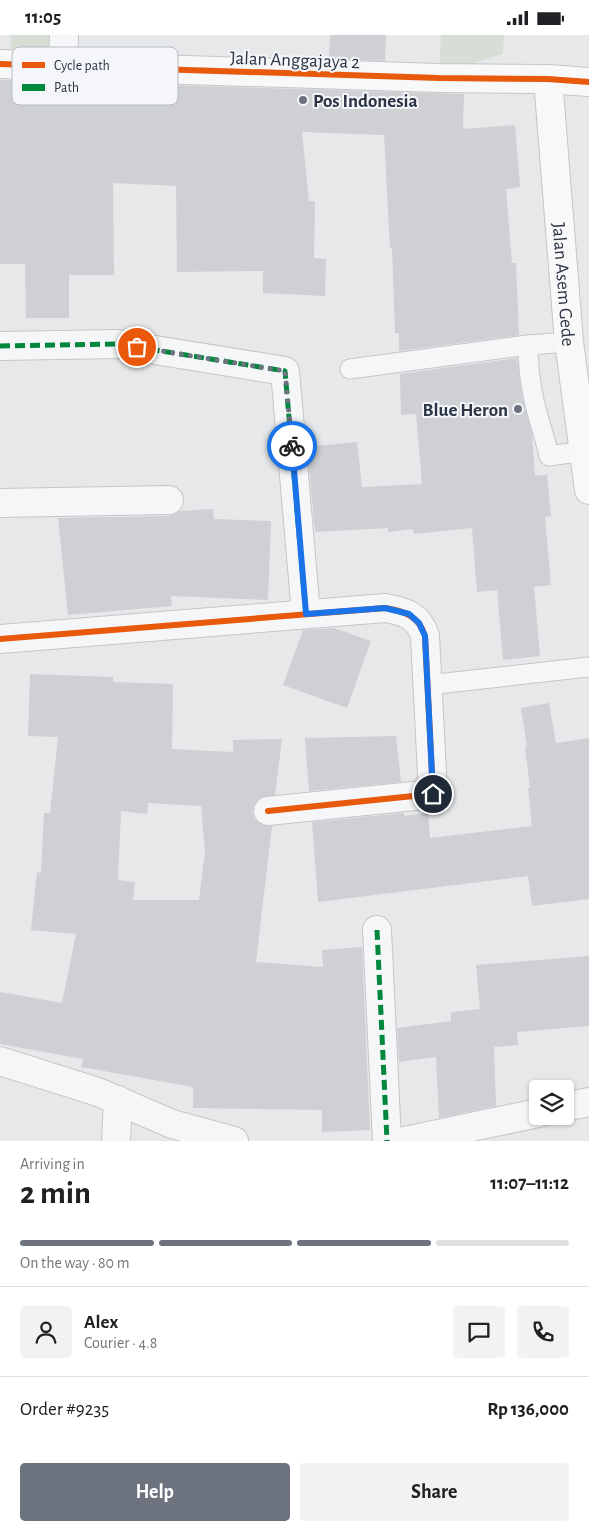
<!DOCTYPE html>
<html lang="en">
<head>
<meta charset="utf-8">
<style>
	:root { --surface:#fff; --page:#f2f2f2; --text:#202124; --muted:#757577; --line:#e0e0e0; --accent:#6c737f }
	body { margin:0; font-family:"Alegreya Sans",sans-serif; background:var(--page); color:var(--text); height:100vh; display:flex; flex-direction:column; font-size:19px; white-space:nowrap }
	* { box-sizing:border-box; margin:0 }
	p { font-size:16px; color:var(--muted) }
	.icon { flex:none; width:28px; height:28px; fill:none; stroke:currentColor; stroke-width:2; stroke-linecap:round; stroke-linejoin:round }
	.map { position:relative; height:1106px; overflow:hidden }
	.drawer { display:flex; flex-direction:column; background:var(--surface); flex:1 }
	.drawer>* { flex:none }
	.fabs { position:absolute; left:529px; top:1045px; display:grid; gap:10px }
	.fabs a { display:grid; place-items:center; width:45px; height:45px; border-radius:5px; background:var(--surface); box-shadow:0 1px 4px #0004; font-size:25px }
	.pin { position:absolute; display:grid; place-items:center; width:42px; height:42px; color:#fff; margin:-21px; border:2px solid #fff; border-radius:50%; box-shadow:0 1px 5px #0007 }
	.courier { position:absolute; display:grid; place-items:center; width:50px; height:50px; margin:-25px; border:4px solid #1a73e8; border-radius:50%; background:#fff; color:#222; box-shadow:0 1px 6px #0007 }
	.overview em { font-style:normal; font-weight:700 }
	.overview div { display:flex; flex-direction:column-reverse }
	.overview { display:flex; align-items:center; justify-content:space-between; height:85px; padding:0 20px }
	h1 { font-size:32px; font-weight:700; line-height:38px }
	.bar { display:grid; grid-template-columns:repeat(4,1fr); gap:8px 5px; align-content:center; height:60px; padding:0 20px }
	.bar i { height:6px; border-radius:4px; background:var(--line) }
	.bar .current { background:var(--accent) }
	.bar p { grid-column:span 4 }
	.line { display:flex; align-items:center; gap:12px; padding:0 20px; border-top:1px solid var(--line) }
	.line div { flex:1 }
	.round { display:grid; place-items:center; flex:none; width:52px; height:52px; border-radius:5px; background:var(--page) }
	.action { display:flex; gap:10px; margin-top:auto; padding:10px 20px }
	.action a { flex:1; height:58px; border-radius:5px; background:var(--accent); color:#fff; font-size:20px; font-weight:700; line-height:58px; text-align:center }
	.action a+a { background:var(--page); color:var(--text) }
	.status { display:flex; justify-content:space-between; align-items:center; height:35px; padding:0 25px; background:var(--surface); direction:ltr }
	.status svg { height:14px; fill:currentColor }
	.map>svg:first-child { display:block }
</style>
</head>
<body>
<div class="status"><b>11:05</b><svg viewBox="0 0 49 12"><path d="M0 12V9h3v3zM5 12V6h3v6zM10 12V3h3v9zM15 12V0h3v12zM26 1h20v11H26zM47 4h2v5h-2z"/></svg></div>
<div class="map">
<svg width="589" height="1106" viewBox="0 0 589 1106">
	<rect width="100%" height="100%" fill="#e6e8ea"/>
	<!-- green -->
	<g fill="#d6ded6">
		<path d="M11,0H58L57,25L11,22Z"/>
		<path d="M441,0H504L503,19L439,39Z"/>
	</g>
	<!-- building -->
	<g fill="#ced0d3" fill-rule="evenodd">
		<path d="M330,0H386L385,26L329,24Z"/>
		<path d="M0,45L464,59L463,94L515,90L520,152L506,154L512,228H516L519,300L399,316V298H395L392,213H390L384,100L302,97L309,166H315L314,223L326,224L325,261L263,258V236L177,237L176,151L113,148L114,240H69V283H26L25,229H0Z"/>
		<path d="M517,323L522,361L532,399L535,441L547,440L551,481L545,482L551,550L534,552L540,621L503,625L497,555L477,557L472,493L414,499L413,494L388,497V493L315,497L307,412L357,407L362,452L422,449L416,379L401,380L400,339Z"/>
		<path d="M213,474L214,484L271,486L268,565L171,561L172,571L68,580L58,483L169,481L179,476Z"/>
		<path d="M334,593L371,606L347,673L283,650L303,595Z"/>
		<path d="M30,639L113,642V647L173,649L172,714L233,717V705L282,704L275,760L258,764L254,770L252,777L255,785L261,790L272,791L256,927L323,932L322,915L362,912L370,1095L322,1097V1075L193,1073V1052L81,1032L83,1024L0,1009V957L62,968L76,899L31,895L37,837L41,838L44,778H50L58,702L28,701ZM148,768L201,771L205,816L199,865H133L135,847L118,845L121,776L147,779Z"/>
		<path d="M549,668L556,708L589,703V864L532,871L528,841L318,867L312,787L404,778V781L428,778L430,803L532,791L528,753H530L525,712H527L521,673Z"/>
		<path d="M396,701L401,747L309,756L305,703Z"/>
		<path d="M589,921V991L517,997L518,1010L494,1012L496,1071L439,1083L436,1022L399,1027L397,993L451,986V977L480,974L476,930Z"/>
	</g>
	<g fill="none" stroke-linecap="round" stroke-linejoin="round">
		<!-- lane casing -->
		<g stroke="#c4c6c8" stroke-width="21">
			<g id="lane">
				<path d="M528,310C528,329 530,347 534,365C538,384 545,402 549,421L584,416"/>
				<path d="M350,334L528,310L569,307"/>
				<path d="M428,650L589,632"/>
			</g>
		</g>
		<!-- street casing -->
		<g stroke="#c4c6c8" stroke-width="30">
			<g id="street">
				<path d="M63,32L64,0"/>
				<path d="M0,311L118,309L285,336L306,579"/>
				<path d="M0,468L169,465"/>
				<path d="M0,604L385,573C404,576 419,581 425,601L433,759L268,776"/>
				<path d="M377,895L387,1106"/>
				<path d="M0,1026L98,1057L172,1089L234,1106"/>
				<path d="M565,1072L589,1067"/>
				<path d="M116,1106L118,1065"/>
				<path d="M405,1106L538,1078"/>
			</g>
		</g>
		<!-- secondary casing -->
		<g stroke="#c4c6c8" stroke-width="30">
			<g id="secondary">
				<path d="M0,29L439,43L548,44L589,47"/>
				<path id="s1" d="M548,44L569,307L589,455"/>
			</g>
		</g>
		<!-- lane -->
		<use href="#lane" stroke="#f5f6f7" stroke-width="19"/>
		<!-- street -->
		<use href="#street" stroke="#f5f6f7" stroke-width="28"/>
		<!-- secondary -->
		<use href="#secondary" stroke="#f8f8f8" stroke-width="28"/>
		<!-- quiet -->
		<g stroke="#00873e" stroke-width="5" stroke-dasharray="10 5" stroke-linecap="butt">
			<path d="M0,311L118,309L285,336L306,579"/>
			<path d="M377,895L387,1106"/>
		</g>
		<!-- cycleway casing -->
		<g stroke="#f4f6f9" stroke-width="9">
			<g id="cycleway">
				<path d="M0,29L439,43L548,44L589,47"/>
				<path d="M0,604L385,573C404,576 419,581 425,601L433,759L268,776"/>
			</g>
		</g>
		<!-- cycleway -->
		<use href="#cycleway" stroke="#e8590c" stroke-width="6"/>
	</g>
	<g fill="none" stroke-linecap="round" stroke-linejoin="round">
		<!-- done -->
		<path stroke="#6c737f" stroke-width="5" stroke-dasharray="0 9" d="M137,312L285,336L292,411"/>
		<!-- route -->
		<path stroke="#1a73e8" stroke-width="6" d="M292,411L306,579L385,573L409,579L419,588L425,601L433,759"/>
	</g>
	<!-- markers -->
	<g fill="#6c737f" stroke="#f4f6f9" stroke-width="2">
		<circle cx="303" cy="65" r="5"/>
		<circle cx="518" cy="374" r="5"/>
	</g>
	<g text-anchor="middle" stroke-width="4" stroke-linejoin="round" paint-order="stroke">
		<!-- street labels -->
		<g font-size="19" fill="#2b3445" stroke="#f4f6f9">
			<text transform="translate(295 24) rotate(2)" y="7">Jalan Anggajaya 2</text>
			<text dy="7" stroke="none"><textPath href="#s1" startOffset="206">Jalan Asem Gede</textPath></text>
		</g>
		<!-- poi labels -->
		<g font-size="19" font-weight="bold" fill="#2b3445" stroke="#f4f6f9" text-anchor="start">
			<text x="313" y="72">Pos Indonesia</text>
			<text x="508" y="381" text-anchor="end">Blue Heron</text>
		</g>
	</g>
	<!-- legend -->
	<rect x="12" y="12" width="166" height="58" rx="8" fill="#f4f6f9" stroke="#b8bcc3" stroke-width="1"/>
	<rect x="22" y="27" width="23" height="6" fill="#e8590c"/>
	<rect x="22" y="49" width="23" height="7" fill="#00873e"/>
	<g font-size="14" fill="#2b3445">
		<text x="54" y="35">Cycle path</text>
		<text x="54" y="57">Path</text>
	</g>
</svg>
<div class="fabs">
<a><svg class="icon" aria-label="layers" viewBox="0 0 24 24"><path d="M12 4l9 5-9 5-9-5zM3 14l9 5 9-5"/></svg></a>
</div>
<div class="pin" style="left:137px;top:312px;background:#ea580c"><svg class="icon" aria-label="bag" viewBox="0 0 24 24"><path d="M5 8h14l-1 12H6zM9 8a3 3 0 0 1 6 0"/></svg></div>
<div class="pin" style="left:433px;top:759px;background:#1f2937"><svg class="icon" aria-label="home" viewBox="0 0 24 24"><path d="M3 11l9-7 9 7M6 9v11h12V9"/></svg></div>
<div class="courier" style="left:292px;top:411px"><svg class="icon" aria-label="bike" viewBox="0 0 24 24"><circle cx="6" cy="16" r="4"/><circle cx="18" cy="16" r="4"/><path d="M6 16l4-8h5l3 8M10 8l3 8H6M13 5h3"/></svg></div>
</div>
<section class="drawer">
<div class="overview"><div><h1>2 min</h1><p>Arriving in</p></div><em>11:07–11:12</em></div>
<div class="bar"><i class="current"></i><i class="current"></i><i class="current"></i><i></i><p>On the way · 80 m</p></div>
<div class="line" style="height:90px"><a class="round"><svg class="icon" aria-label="person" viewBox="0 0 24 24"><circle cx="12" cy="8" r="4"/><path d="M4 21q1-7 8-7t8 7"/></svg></a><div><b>Alex</b><p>Courier · 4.8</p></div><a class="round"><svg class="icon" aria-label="chat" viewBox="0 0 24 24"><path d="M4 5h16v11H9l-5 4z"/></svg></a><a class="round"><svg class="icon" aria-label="phone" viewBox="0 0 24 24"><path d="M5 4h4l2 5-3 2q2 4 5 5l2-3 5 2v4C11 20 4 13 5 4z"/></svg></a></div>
<div class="line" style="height:65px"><div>Order #9235</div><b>Rp 136,000</b></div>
<div class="action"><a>Help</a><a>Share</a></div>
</section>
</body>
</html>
